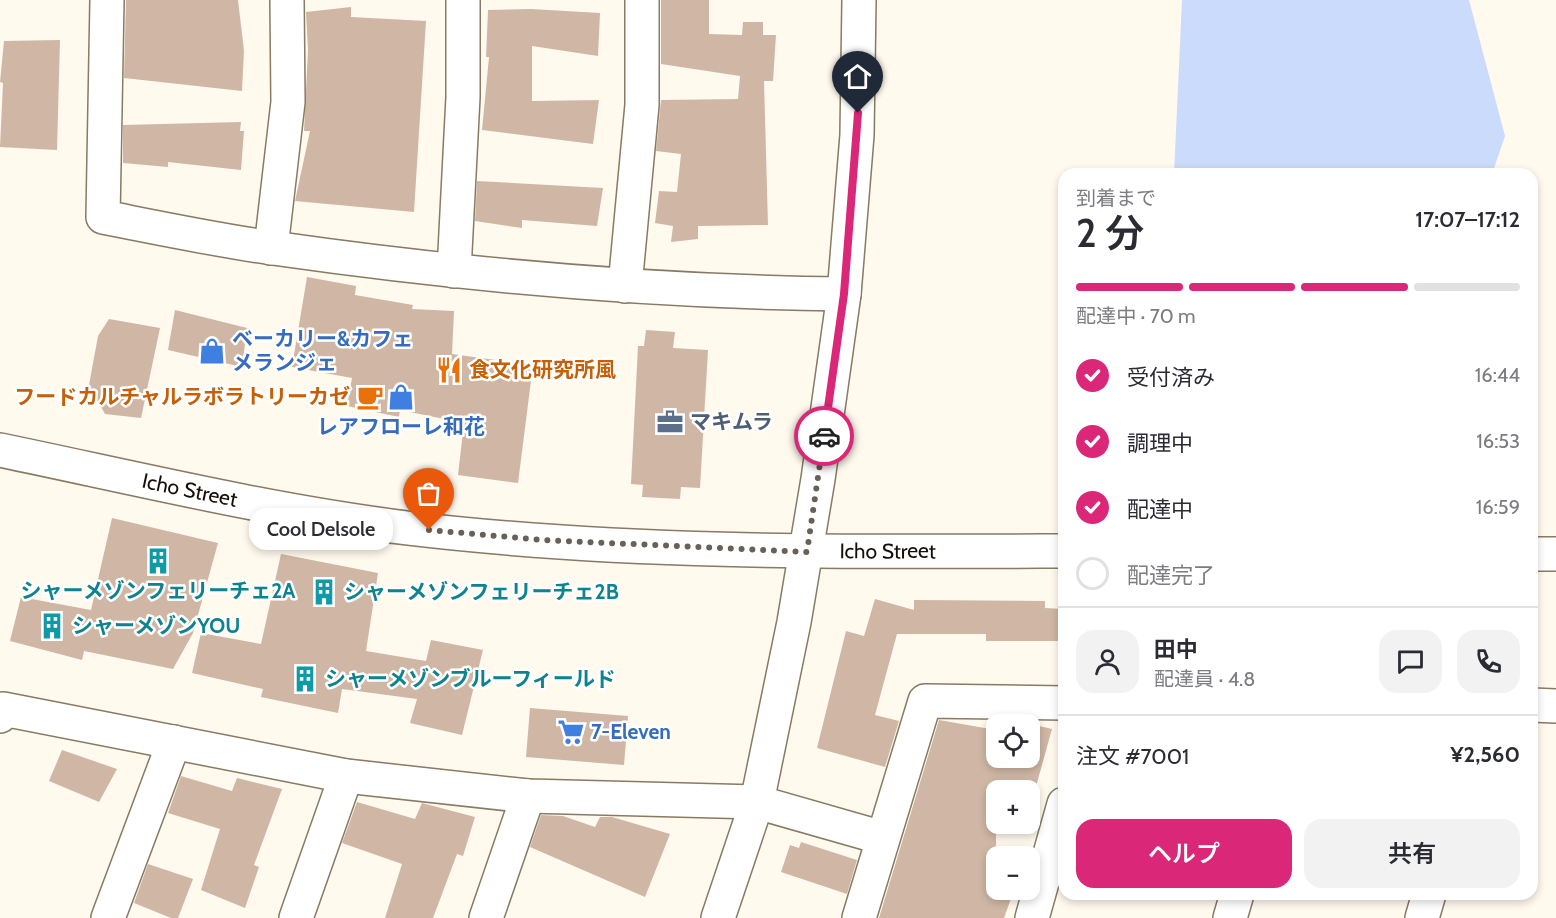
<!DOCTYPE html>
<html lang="ja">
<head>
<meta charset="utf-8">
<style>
	:root { --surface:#fff; --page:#f2f2f3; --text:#2b2b33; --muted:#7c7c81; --line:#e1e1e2; --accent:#db2777 }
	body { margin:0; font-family:Cabin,"Noto Sans JP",sans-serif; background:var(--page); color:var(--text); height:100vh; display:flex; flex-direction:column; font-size:22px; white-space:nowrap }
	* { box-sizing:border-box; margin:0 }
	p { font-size:20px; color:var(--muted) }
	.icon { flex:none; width:33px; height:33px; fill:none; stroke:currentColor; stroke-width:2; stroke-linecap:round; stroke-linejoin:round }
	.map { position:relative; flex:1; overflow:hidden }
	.side { position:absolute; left:1058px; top:168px; width:480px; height:732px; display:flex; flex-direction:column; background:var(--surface); border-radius:18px; box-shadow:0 3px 9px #0003 }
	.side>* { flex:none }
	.buttons { position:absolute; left:986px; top:714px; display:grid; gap:12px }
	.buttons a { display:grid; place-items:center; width:54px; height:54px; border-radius:12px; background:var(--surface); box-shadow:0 3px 9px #0003; font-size:30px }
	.pin { position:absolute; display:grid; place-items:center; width:51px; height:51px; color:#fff; margin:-62px -26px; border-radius:50% 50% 50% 0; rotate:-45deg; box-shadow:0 0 6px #0007 }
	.pin .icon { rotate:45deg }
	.courier { position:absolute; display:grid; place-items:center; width:60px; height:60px; margin:-30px; border:4px solid #db2777; border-radius:50%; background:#fff; color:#222; box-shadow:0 2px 8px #0007 }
	.bubble { position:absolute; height:42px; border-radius:18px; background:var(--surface); box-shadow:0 3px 9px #0003; font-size:20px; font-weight:600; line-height:42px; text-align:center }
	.summary em { font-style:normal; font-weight:600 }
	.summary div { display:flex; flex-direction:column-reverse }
	.summary { display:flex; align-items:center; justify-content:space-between; height:102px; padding:0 18px }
	h1 { font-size:39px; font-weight:600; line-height:45px }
	.bar { display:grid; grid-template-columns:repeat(4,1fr); gap:9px 6px; align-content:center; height:72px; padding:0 18px }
	.bar i { height:8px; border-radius:4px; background:var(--line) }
	.bar .on { background:var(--accent) }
	.bar p { grid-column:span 4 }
	.line { display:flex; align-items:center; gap:15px; padding:0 18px; border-top:2px solid var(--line) }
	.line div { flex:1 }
	.round { display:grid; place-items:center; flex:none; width:63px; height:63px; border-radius:18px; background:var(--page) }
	ol { padding:0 18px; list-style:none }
	li { display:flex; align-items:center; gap:18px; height:66px }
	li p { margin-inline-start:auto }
	li .icon { padding:6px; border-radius:50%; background:var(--accent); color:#fff; stroke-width:4 }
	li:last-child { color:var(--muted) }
	li i { width:33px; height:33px; border:3px solid var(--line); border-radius:50% }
	.cta { display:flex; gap:12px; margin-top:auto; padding:12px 18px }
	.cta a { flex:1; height:69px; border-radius:18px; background:var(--accent); color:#fff; font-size:24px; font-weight:600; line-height:69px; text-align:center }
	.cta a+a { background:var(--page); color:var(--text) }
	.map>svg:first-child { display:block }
</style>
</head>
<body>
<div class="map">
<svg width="1556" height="918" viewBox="0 0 1556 918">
	<rect width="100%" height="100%" fill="#fff9ee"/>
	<!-- water -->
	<path fill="#cbdbfb" d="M1182,0H1469L1505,136L1492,174H1174Z"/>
	<!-- building -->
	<g fill="#d0b7a5">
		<path d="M126,0H238L244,51L242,91L124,78Z"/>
		<path d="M661,0H709V34L742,35L743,22H763V35H776L773,81H764L768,225L698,226V239L671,242L673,226L655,223L659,191L677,192L681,154L656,151L661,100L738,99L740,76L661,64Z"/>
		<path d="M351,7V17L426,21L414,212L295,201L310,131H304L308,50L306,12Z"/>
		<path d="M531,9L600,13L598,56L532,46V101L599,100L593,144L482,130L489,57H486L488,10Z"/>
		<path d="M60,40L57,150L0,147L3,83L0,82L4,41Z"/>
		<path d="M241,122L240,131H244L241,170L168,162V167L123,163V125Z"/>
		<path d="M477,181L603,188L597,226L522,220V228L475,221Z"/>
		<path d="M307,277L356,286L355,295L413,305L412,309L454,311L452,354L533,365L518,483L458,475L464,423L400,410L399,417L347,406L352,378L292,367Z"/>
		<path d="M175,310L247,328L242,367L168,350Z"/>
		<path d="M109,319L160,328L141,418L105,414L89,385L98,336Z"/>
		<path d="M646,330L675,332L673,348L708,350L700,488L681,487L680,499L642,497L643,485L631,484L638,346H644Z"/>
		<path d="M112,518L218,543L193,633L173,669L84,651L82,660L10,641L21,597L91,610Z"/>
		<path d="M281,554L378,573L366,651L426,661L431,640L483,650L462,735L410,723L417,699L342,689L338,713L261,697L263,689L192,673L201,633L261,644Z"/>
		<path d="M875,599L914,610V600L1045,601V608L1064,609V641H986V634H897L875,715L899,721L885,767L817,748L846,631L864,636Z"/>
		<path d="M530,708L628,716L624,765L526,757Z"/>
		<path d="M939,720L996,730V758H1029V724H998L999,721H1019L1052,729L1035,790H996V824H1017L1014,830L996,824V890H1014L1004,918H879Z"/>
		<path d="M62,750L117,769L99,802L49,781Z"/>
		<path d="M181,776L232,791L237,778L282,789L254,865L259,867L245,908L201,890L220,829L168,813Z"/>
		<path d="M357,802L415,819L422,803L475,817L463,856L457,854L433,918H385L402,864L342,843Z"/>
		<path d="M541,815L563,816L595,827L600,817H612L670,834L645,897L530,847Z"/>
		<path d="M801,842L857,860L847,894L781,872L790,845L799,848Z"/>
		<path d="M148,864L193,879L178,918H171L134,903Z"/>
	</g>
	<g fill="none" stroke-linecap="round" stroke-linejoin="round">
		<!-- minor casing -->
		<g stroke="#887a63" stroke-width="36">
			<g id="minor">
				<path d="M107,0L103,217C159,228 216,240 273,248C462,275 653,292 844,294"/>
				<path d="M271,248L288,102L287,0"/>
				<path d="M454,271L463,97V0"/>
				<path d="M625,286L642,105V0"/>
				<path id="s1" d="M0,450C135,478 270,511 407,528C625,554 845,552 1064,551"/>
				<path d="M1532,554H1556"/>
				<path d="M1532,705L1556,706"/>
				<path d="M0,716L3,709L346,776L528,796L757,802L883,838"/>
				<path d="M108,918L174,742"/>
				<path d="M296,918L346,776"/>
				<path d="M486,918L528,796"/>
				<path d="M718,918L757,802L794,622L818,479L844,294L857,135L859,0"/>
				<path d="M859,918L925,701L1064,703"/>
				<path d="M1032,918L1064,804"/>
				<path d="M1230,918L1237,894"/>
				<path d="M1422,918L1429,894"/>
			</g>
		</g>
		<!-- minor -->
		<use href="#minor" stroke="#fff" stroke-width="33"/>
	</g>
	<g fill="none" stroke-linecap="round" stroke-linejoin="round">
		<!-- done -->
		<path stroke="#676158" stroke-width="6" stroke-dasharray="0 10.8" d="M429,530L543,540L807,552L824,436"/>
		<!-- route -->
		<path stroke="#db2777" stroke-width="8" d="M824,436L844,294L858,113"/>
	</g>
	<!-- icons -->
	<defs>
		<g id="shop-bare" transform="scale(2.07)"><path d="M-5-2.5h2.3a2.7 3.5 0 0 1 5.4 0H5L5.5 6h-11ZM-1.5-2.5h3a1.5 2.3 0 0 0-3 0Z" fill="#3f7fe0" stroke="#fff" stroke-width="2.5" paint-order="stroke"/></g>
		<g id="restaurant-bare" transform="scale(2.07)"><path d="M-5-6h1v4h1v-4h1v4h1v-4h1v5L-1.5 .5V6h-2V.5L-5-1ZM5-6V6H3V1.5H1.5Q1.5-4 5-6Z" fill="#e8710a" stroke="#fff" stroke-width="2.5" paint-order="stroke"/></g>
		<g id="cafe-bare" transform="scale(2.07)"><path d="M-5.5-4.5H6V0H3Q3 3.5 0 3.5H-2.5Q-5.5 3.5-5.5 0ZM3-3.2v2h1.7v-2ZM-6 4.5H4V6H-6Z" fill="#e8710a" stroke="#fff" stroke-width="2.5" paint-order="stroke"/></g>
		<g id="office-bare" transform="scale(2.07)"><path d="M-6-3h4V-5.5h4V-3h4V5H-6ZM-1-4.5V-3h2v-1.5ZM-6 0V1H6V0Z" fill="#5c6f8a" stroke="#fff" stroke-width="2.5" paint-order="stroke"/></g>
		<g id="building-bare" transform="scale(2.07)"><path d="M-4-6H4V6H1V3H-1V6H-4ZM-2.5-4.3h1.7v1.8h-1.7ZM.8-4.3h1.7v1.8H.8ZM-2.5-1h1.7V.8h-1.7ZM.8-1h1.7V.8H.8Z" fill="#0f9aa8" stroke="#fff" stroke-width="2.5" paint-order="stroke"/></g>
		<g id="supermarket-bare" transform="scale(2.07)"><path d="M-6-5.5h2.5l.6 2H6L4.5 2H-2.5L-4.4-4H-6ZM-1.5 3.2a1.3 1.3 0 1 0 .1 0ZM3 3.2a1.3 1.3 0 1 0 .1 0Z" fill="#3f7fe0" stroke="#fff" stroke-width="2.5" paint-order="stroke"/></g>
	</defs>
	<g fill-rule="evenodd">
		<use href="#shop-bare" x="212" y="351"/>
		<use href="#restaurant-bare" x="449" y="370"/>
		<use href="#cafe-bare" x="370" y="397"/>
		<use href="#shop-bare" x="401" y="397"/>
		<use href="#office-bare" x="670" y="422"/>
		<use href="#building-bare" x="158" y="561"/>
		<use href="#building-bare" x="324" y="592"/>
		<use href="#building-bare" x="52" y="626"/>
		<use href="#building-bare" x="305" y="679"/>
		<use href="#supermarket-bare" x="571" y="732"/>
	</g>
	<g text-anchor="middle" stroke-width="5" stroke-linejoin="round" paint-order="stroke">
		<!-- shop labels -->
		<g font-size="21" font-weight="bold" fill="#366cbe" stroke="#fff" text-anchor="start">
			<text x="232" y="346">ベーカリー&amp;カフェ<tspan x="232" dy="24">メランジェ</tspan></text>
			<text x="401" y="434" text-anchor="middle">レアフローレ和花</text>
			<text x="591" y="739">7-Eleven</text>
		</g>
		<!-- food labels -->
		<g font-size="21" font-weight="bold" fill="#c56008" stroke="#fff" text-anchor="start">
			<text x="469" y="377">食文化研究所風</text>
			<text x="350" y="404" text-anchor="end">フードカルチャルラボラトリーカゼ</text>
		</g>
		<!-- service labels -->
		<g font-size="21" font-weight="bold" fill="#4e5e75" stroke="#fff" text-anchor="start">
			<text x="690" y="429">マキムラ</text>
		</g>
		<!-- street labels -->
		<g font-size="21" fill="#150f07" stroke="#fff">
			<text dy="7" stroke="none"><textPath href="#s1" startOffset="194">Icho Street</textPath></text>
			<text dy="7" stroke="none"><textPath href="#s1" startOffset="896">Icho Street</textPath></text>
		</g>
		<!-- culture labels -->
		<g font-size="21" font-weight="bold" fill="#0d838f" stroke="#fff" text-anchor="start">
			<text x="158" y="598" text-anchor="middle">シャーメゾンフェリーチェ2A</text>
			<text x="344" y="599">シャーメゾンフェリーチェ2B</text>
			<text x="72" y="633">シャーメゾンYOU</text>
			<text x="325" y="686">シャーメゾンブルーフィールド</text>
		</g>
	</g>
</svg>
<div class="buttons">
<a><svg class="icon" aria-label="locate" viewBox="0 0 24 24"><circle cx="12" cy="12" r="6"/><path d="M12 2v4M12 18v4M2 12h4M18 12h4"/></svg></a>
<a>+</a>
<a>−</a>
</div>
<div class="pin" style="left:429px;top:530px;background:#ea580c"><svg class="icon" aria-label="bag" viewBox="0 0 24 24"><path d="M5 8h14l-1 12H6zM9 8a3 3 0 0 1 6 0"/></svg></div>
<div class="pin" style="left:858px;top:113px;background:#1f2937"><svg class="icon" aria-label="home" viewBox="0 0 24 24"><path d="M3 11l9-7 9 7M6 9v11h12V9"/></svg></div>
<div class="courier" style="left:824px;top:436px"><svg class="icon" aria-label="car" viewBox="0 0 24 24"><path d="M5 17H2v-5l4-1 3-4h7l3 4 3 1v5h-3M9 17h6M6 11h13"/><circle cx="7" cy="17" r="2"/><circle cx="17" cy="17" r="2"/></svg></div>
<div class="bubble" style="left:249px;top:508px;width:144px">Cool Delsole</div>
<section class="side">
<div class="summary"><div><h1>2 分</h1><p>到着まで</p></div><em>17:07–17:12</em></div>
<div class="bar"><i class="on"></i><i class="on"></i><i class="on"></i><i></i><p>配達中 · 70 m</p></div>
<ol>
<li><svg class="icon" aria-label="check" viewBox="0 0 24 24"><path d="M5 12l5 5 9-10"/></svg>受付済み<p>16:44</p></li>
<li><svg class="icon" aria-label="check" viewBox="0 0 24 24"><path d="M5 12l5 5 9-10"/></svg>調理中<p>16:53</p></li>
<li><svg class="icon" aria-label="check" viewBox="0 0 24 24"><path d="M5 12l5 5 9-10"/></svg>配達中<p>16:59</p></li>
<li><i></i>配達完了</li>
</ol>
<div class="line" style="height:108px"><a class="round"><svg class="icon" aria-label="person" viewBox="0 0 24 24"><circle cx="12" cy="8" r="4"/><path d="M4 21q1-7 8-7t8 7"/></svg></a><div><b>田中</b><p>配達員 · 4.8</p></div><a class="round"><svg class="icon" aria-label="chat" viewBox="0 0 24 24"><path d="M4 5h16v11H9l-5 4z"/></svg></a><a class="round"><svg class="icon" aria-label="phone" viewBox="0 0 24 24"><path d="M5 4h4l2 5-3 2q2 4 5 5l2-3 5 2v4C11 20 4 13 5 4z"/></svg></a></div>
<div class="line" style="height:78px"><div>注文 #7001</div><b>¥2,560</b></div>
<div class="cta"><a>ヘルプ</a><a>共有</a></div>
</section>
</div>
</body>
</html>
